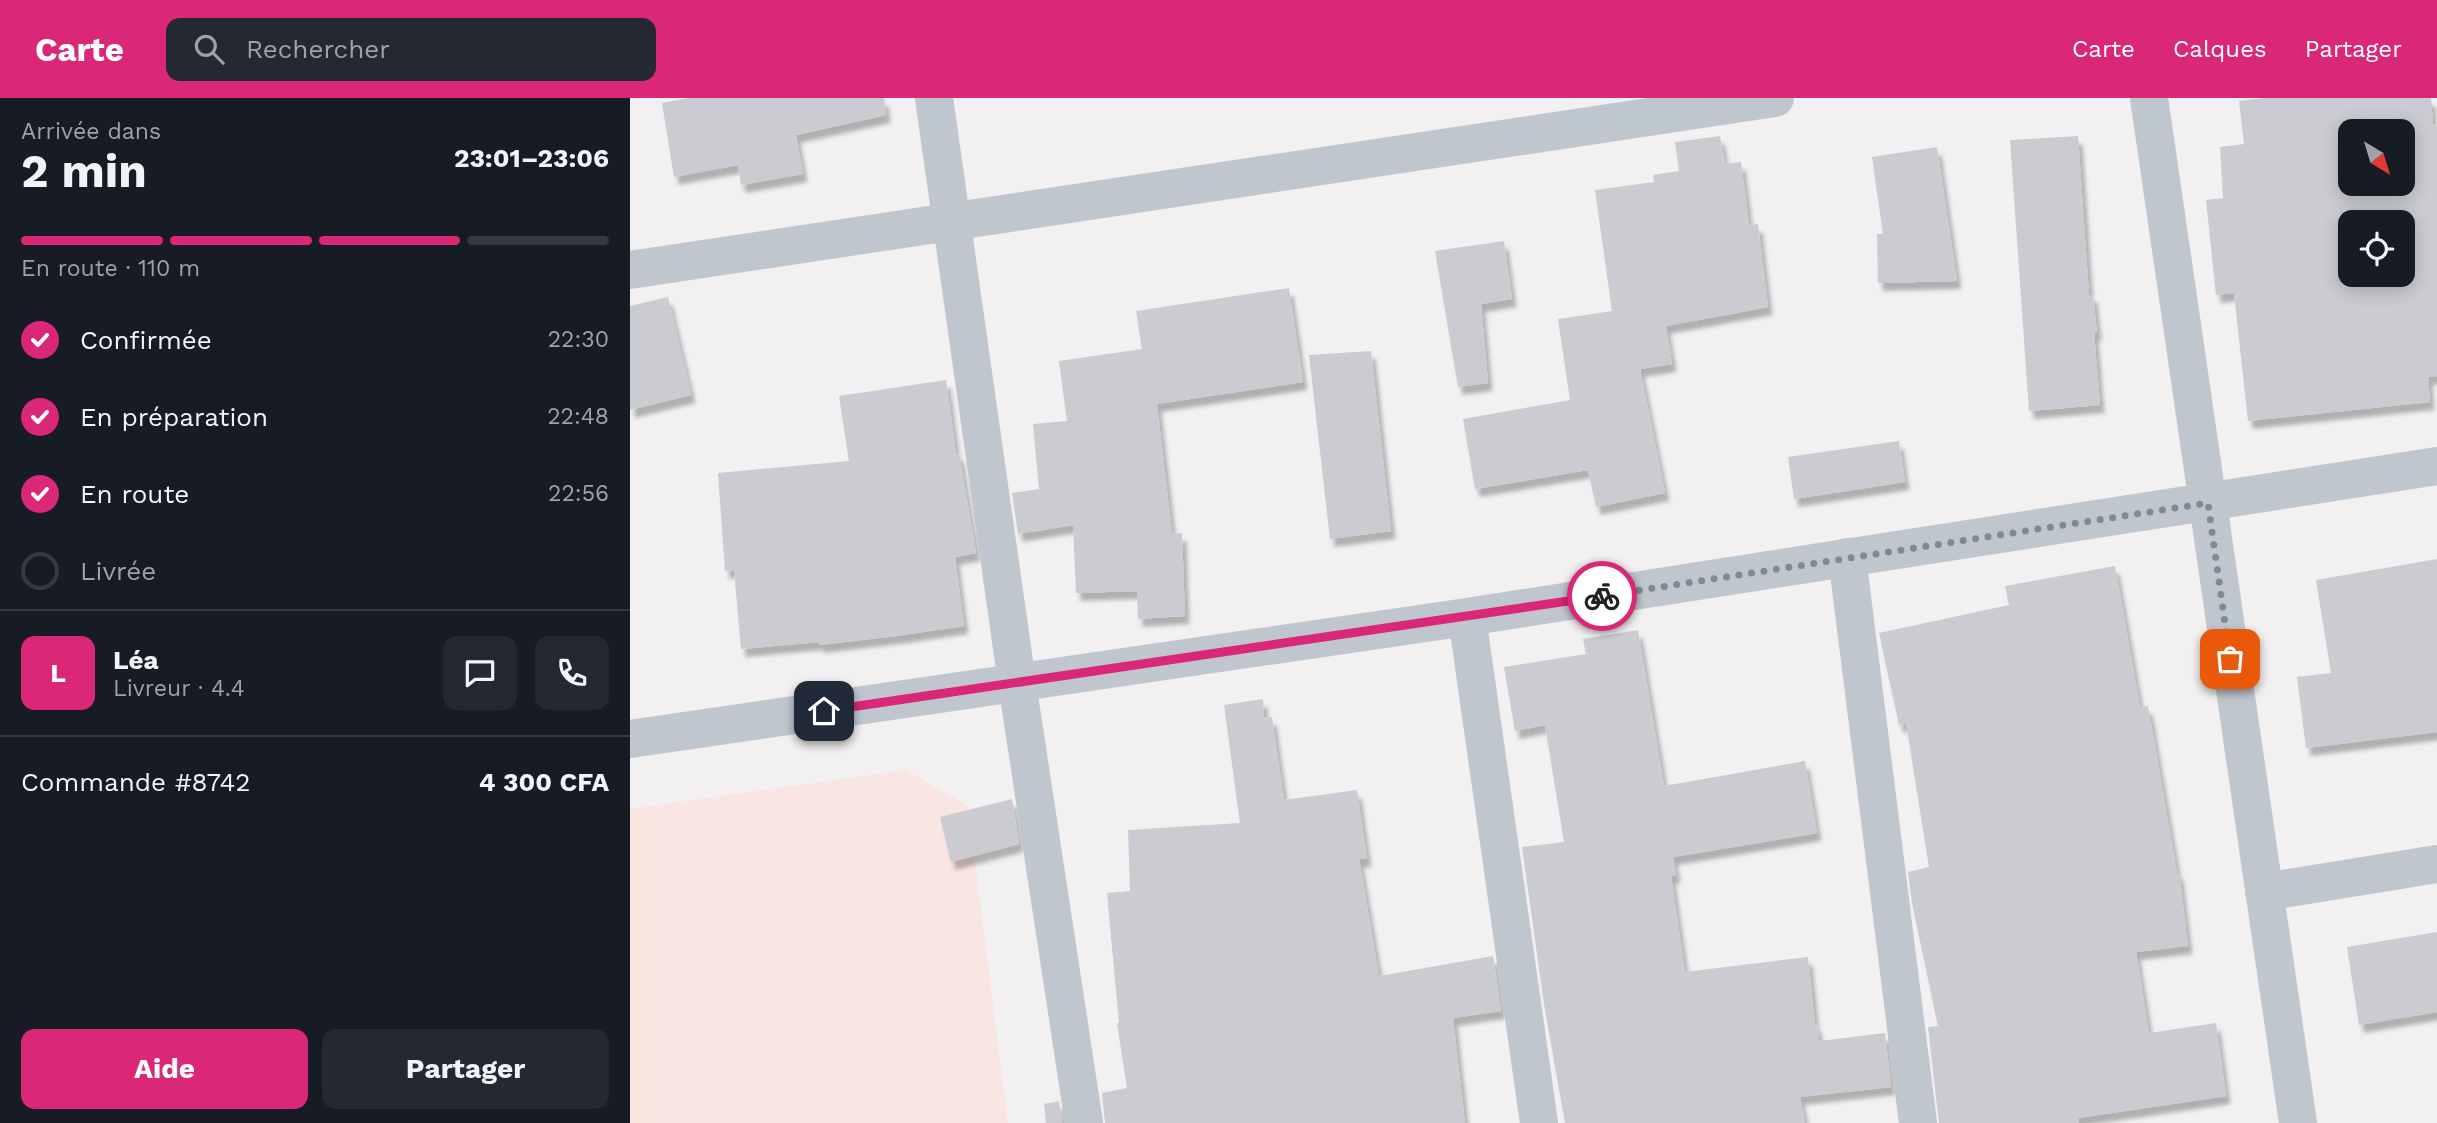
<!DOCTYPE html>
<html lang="fr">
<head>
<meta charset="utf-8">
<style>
	:root { --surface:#171b24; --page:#242831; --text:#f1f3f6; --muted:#9ea1a6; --line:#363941; --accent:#db2777 }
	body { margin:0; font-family:"Work Sans",sans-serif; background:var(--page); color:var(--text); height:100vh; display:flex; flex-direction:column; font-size:26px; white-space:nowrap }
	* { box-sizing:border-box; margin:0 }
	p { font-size:23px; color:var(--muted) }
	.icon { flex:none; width:38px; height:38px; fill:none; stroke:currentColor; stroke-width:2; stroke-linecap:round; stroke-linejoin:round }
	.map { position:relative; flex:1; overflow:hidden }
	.panel { display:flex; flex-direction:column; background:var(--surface); width:630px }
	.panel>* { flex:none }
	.needle { width:46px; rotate:142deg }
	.buttons { position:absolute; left:1708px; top:21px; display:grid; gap:14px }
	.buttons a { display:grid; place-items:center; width:77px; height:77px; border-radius:14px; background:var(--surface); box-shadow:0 4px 18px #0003; font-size:35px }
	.pin { position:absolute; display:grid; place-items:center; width:60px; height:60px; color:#fff; margin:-30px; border-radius:14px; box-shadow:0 4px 10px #0006 }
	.courier { position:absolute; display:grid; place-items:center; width:70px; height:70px; margin:-35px; border:5px solid #db2777; border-radius:50%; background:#fff; color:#222; box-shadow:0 2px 9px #0007 }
	.overview em { font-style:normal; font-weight:700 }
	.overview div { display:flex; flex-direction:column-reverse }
	.overview { display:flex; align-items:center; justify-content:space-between; height:119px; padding:0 21px }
	h1 { font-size:46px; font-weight:700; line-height:52px }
	.bar { display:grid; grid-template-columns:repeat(4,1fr); gap:10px 7px; align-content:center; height:84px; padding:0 21px }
	.bar i { height:9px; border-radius:5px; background:var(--line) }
	.bar .active { background:var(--accent) }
	.bar p { grid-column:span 4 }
	.line { display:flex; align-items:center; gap:18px; padding:0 21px; border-top:2px solid var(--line) }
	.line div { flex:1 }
	.round { display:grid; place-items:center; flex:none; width:74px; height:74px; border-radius:14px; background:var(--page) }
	ol { padding:0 21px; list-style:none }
	li { display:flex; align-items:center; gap:21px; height:77px }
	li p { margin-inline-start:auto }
	li .icon { padding:7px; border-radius:50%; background:var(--accent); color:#fff; stroke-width:4 }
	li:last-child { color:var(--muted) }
	li i { width:38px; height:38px; border:4px solid var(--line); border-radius:50% }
	.cta { display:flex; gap:14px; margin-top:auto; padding:14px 21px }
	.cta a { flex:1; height:80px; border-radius:14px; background:var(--accent); color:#fff; font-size:28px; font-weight:700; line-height:80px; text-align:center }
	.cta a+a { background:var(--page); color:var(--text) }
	header { display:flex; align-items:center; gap:42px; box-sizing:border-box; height:98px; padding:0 35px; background:var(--accent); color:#fff }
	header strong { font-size:33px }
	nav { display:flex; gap:38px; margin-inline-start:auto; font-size:24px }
	.search { width:490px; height:63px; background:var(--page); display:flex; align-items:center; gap:18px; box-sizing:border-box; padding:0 24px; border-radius:14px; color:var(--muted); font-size:26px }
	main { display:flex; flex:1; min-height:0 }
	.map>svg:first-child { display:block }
</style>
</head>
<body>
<header>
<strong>Carte</strong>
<div class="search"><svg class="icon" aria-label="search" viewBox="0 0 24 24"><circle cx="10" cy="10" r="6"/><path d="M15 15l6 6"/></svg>Rechercher</div>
<nav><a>Carte</a><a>Calques</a><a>Partager</a></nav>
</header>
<main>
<section class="panel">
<div class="overview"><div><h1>2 min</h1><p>Arrivée dans</p></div><em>23:01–23:06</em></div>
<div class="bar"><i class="active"></i><i class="active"></i><i class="active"></i><i></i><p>En route · 110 m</p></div>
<ol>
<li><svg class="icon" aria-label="check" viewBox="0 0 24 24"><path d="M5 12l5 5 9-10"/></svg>Confirmée<p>22:30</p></li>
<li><svg class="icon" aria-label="check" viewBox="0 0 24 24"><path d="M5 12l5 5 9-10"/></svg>En préparation<p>22:48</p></li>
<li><svg class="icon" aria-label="check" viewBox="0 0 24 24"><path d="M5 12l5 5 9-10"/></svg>En route<p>22:56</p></li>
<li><i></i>Livrée</li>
</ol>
<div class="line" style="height:126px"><b class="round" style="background:var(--accent);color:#fff">L</b><div><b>Léa</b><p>Livreur · 4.4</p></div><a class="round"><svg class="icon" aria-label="chat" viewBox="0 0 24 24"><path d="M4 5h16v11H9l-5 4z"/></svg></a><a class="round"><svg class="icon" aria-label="phone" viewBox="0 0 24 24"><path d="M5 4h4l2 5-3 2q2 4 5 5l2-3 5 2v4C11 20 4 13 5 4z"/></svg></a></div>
<div class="line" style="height:91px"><div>Commande #8742</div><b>4 300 CFA</b></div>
<div class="cta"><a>Aide</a><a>Partager</a></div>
</section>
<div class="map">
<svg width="1807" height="1025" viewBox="0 0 1807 1025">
	<defs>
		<filter id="shadow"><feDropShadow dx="4.5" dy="8" stdDeviation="2" flood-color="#0004"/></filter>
	</defs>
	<rect width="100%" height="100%" fill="#f2f0f0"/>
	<!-- medical -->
	<path fill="#f9e5e2" d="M276,672L338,708L378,1025H0V711Z"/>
	<!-- building -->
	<g fill="#caccd2" fill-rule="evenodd" filter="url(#shadow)">
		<path d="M58,0H254L256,17L166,37L173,76L111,87L108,67L44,79L32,5Z"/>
		<path d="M1633,0H1801L1803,26H1807V278L1798,279L1800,304L1618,323L1604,195L1586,197L1576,102L1593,100L1590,49L1614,46L1609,3ZM1720,33H1773V86H1720ZM1720,124H1773V177H1720Z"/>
		<path d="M1090,38L1095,66L1111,64L1119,127L1128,126L1138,209L1036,228L1042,266L1010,271L1035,395L966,409L958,372L845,391L833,321L940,302L928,221L982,213L965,92L1024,84L1023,77L1049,73L1045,44Z"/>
		<path d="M1448,38L1459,197H1463L1467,235H1464L1470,307L1399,313L1380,42Z"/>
		<path d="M1307,49L1327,183L1248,185L1247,136H1253L1242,59Z"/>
		<path d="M874,143L882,201L851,206L858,285L828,289L805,153Z"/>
		<path d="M659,190L673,284L527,306L542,436L552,435L555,518L508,521L507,493L446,495L443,427L388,436L382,395L409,391L403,326L437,323L429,263L512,251L506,213Z"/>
		<path d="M38,199L61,297L0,312V208Z"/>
		<path d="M741,253L761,433L700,441L679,257Z"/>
		<path d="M316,282L326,356L329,355L346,455L325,459L334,528L266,538L189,547V544L111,551L104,472L95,473L88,375L219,363L209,298Z"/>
		<path d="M1269,343L1275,384L1164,401L1158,359Z"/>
		<path d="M1807,461V634L1676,650L1667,579L1701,575L1686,482Z"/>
		<path d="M1485,468L1510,609L1518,608L1547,775H1549L1558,848L1506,854L1519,935L1586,925L1596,998L1448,1020L1449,1025H1309L1298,929L1308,928L1282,805L1278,774L1299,769L1276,625L1269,627L1249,535L1379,507L1375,488Z"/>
		<path d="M1008,532L1034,688L1175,663L1187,735L1043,759L1046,777L1041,778L1055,874L1178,859L1185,928L1187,927L1189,943L1255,935L1261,989L1170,999L1175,1025H935L914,906L892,749L934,744L915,627L885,633L874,569L956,556L953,541Z"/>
		<path d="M633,601L634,620L642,619L654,702L727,692L737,761H729L749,878L863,858L871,913L823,920L835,1025H475L472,995L497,990L487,925H489L477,795L500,793L498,732L610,725L594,607Z"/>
		<path d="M382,701L389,746L321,764L310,719Z"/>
		<path d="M1807,834V914L1729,927L1717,849Z"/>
		<path d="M429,1003L432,1025H416L414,1006Z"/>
	</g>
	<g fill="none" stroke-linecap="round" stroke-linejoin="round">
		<!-- street -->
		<g stroke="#bfc6cd" stroke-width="38">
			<path d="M304,0L387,585L454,1025"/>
			<path d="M1519,0L1668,1025"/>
			<path d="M0,172L1145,0"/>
			<path d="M1217,459L1288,1025"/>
			<path d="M837,519L909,1025"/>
			<path d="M0,641L837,519L1807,368"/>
			<path d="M1634,794L1807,766"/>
		</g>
	</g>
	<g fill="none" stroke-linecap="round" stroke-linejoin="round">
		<!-- done -->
		<path stroke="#84898f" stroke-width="7" stroke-dasharray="0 12.6" d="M972,498L1578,405L1600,561"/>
		<!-- route -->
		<path stroke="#db2777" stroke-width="9" d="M194,613L972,498"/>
	</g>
</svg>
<div class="buttons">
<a><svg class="needle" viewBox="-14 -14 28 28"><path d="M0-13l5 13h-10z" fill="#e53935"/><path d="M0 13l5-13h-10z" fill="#9ea1a6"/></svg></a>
<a><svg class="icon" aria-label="locate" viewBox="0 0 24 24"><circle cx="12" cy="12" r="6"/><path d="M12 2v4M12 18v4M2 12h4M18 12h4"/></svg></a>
</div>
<div class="pin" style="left:1600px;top:561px;background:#ea580c"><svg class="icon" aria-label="bag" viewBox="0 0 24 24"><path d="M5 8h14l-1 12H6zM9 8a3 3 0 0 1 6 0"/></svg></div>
<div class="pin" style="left:194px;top:613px;background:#1f2937"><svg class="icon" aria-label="home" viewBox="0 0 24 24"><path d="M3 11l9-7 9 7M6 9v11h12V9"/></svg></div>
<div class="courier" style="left:972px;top:498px"><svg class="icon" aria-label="bike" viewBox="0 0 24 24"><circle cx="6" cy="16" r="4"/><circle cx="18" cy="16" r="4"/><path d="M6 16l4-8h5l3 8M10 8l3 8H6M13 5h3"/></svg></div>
</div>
</main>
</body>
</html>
